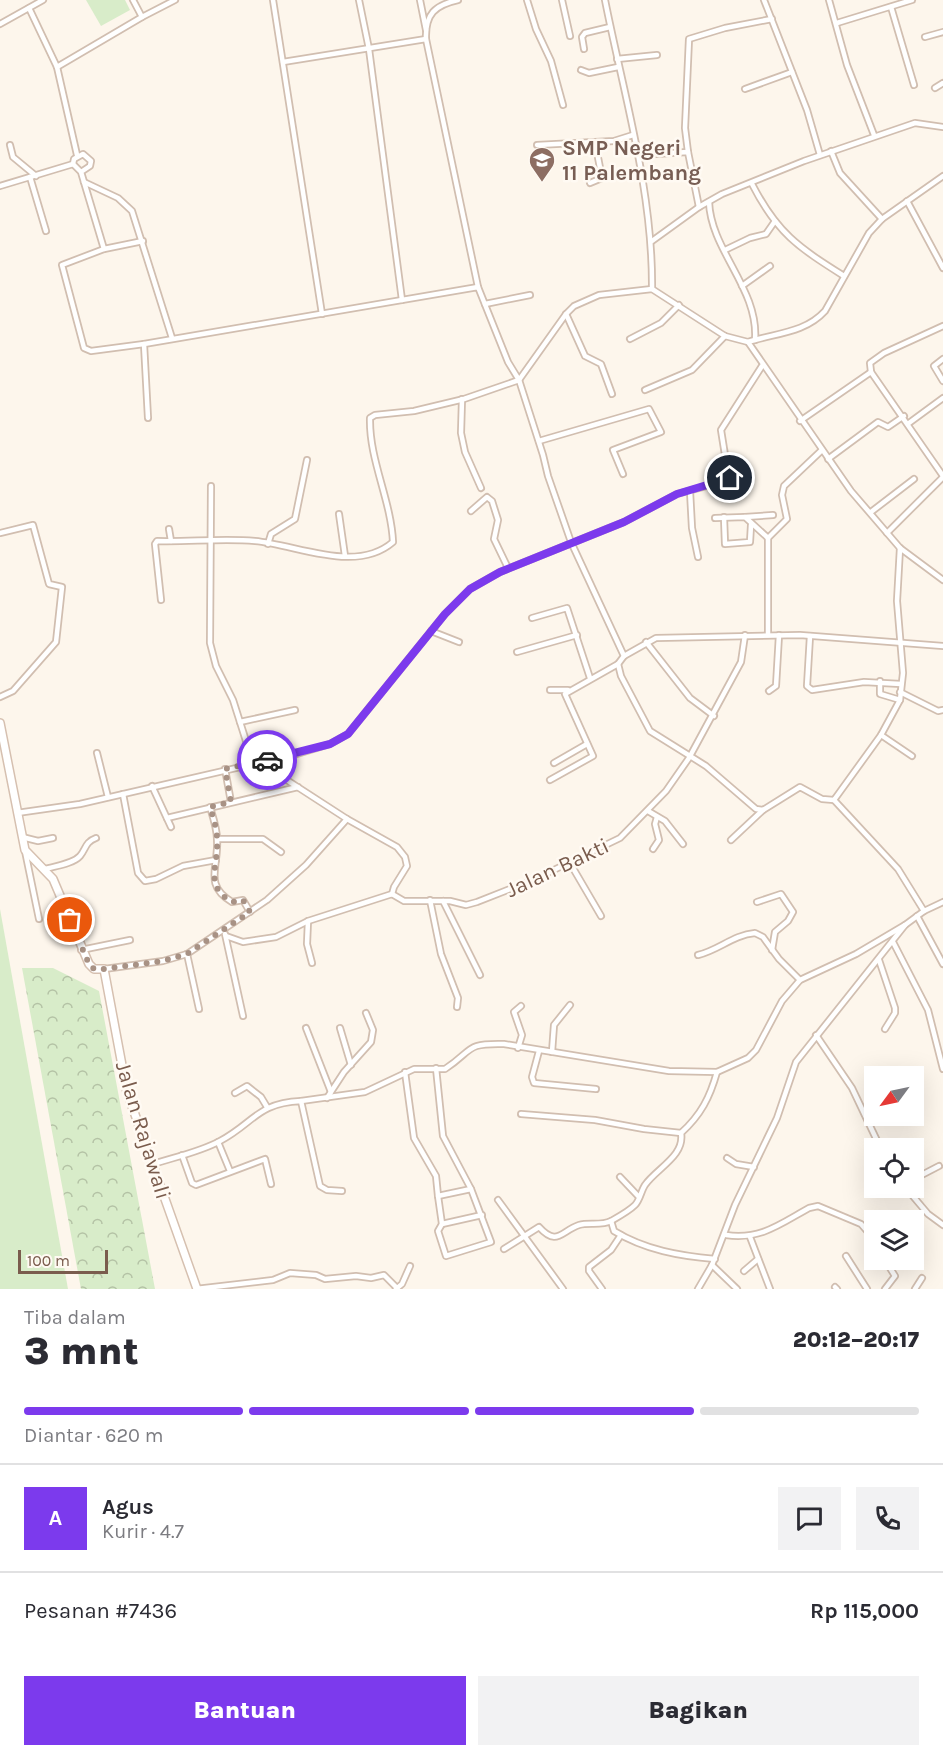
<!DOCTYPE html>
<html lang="id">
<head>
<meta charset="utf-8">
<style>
	:root { --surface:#fff; --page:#f2f2f3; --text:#2b2b33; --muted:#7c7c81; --line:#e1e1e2; --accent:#7c3aed }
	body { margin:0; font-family:Karla,sans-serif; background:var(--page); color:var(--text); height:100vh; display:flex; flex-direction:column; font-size:22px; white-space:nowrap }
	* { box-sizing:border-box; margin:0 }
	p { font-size:20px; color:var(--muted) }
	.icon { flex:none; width:33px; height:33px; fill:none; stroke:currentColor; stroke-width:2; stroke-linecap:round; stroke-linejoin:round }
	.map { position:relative; height:1289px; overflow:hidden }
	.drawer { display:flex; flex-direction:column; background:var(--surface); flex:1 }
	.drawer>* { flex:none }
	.needle { width:39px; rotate:237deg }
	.tools { position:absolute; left:864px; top:1066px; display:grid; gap:12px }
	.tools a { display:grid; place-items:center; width:60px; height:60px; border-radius:0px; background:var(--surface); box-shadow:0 6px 24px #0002; font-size:30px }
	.scale { position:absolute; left:18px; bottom:15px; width:90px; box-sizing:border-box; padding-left:6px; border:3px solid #7a5c4d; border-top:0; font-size:16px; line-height:21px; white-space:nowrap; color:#7a5c4d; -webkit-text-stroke:4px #fffaf3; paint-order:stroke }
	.pin { position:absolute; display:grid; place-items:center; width:51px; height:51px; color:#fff; margin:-26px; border:3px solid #fff; border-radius:50%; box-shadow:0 2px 6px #0007 }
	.courier { position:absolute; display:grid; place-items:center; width:60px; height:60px; margin:-30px; border:4px solid #7c3aed; border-radius:50%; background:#fff; color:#222; box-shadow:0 2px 8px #0007 }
	.headline em { font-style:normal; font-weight:800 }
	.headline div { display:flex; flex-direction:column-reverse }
	.headline { display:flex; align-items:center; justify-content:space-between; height:102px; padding:0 24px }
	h1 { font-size:39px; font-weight:800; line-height:45px }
	.bar { display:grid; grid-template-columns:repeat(4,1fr); gap:9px 6px; align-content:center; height:72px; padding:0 24px }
	.bar i { height:8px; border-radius:4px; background:var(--line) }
	.bar .selected { background:var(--accent) }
	.bar p { grid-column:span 4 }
	.line { display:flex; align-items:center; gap:15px; padding:0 24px; border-top:2px solid var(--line) }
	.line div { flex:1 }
	.round { display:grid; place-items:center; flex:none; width:63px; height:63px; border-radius:0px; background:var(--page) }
	.primary-button { display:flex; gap:12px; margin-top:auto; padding:12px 24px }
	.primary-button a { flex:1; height:69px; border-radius:0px; background:var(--accent); color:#fff; font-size:24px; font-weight:800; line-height:69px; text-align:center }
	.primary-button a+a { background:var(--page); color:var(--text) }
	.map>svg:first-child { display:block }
</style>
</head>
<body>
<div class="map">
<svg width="943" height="1289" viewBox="0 0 943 1289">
	<defs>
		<pattern id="forest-crowns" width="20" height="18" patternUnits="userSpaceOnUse" patternTransform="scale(1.5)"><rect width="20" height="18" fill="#d8ecc9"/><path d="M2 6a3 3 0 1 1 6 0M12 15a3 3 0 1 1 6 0" fill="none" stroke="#b4c2a5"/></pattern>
	</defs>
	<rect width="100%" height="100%" fill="#fdf6ec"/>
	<!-- grass -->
	<g fill="#d8ecc9">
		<path d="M86,0H125L130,10L101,26Z"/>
		<path d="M0,909L68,1289H0Z"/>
	</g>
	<!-- forest -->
	<path fill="url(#forest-crowns)" d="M22,968H53L99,991L155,1289H81Z"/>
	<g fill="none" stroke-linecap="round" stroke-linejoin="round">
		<!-- street casing -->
		<g stroke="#d1beb0" stroke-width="8">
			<g id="street">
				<path d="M273,0L322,314"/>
				<path d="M359,0L369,49L402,300"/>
				<path d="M420,0L426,30"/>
				<path d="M458,0C435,5 425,14 426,39L478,287"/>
				<path d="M527,0L536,29L551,61L563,105"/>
				<path d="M562,0L570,36"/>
				<path d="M605,0C624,96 653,191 652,289"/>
				<path d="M764,0L807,110L820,155"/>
				<path d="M829,0L847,65L874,135"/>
				<path d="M891,7L914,85"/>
				<path d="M29,8L57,67L77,155"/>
				<path d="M142,17L175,0"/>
				<path d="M837,23L912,0"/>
				<path d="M0,24L43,0"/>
				<path d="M925,37L943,32"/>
				<path d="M584,49L582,37L585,33L610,27"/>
				<path d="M617,59L657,55"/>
				<path d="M283,62L426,39"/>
				<path d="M57,67L142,17L133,0"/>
				<path d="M581,70L589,73L618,67"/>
				<path d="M935,88L943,83"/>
				<path d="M745,89L792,72"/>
				<path d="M10,145L13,157L36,176"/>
				<path d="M537,145L614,141L633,135"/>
				<path d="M831,151L840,173L882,219"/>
				<path d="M688,152L685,128L689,39L725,28L772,19"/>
				<path d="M639,155L688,152L699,207"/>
				<path d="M81,172L90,166L91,161L83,154L74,159L73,164L81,172L104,249L62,265L84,348L91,351L144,344"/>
				<path d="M943,176L882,219L869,233L825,311C805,333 776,333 748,342L851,491L900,548L943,580"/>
				<path d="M30,177L46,231"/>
				<path d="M84,182L118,198L132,211L172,338"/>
				<path d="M590,183L602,178L595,142"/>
				<path d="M752,184C777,233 798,247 844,276"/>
				<path d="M0,186L73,164"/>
				<path d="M907,201L943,268"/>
				<path d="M709,202C711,251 759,289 755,340"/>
				<path d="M652,241L699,207L722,194L804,161L915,123L943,127"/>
				<path d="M104,249L143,241"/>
				<path d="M725,250L750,238L766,234L775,221"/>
				<path d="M742,286L770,266"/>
				<path d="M485,304L530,295"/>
				<path d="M566,314L585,356L601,364L612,394"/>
				<path d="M630,339L661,323L679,305"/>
				<path d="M943,359L934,366L943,381"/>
				<path d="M871,372L870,363L884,353L943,326"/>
				<path d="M645,390L692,370L725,336"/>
				<path d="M462,399L461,433L465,452L481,488"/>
				<path d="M148,418L144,344L478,287L508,362L519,380L543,455L548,476L571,542L624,656L618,664L621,676L650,731L706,766L756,809L763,810L800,787L822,799L834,800L881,735L900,700L903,673L897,601L900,548"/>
				<path d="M800,421L871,372L943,476"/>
				<path d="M909,423L943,398"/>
				<path d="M539,441L649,409L661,432L613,450L623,474"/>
				<path d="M828,459L878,422L888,427L904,416"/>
				<path d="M211,486L210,643L216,666L233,700L253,763"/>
				<path d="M690,491L692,528L698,557"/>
				<path d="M471,511L487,497L492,501L498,520L494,539L508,568"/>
				<path d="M871,512L914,479"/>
				<path d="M339,514L345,556"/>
				<path d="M724,517L725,544L750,542L751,525"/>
				<path d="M745,517L773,515"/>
				<path d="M715,518L745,517L768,538"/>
				<path d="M169,529L171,541"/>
				<path d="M0,533L33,525L49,584L62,587L56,642L13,691L0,697"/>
				<path d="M887,533L943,477"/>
				<path d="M268,544L271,534L295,519L307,460"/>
				<path d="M161,600L155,544L157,541C189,542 223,538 255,541C298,545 356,574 393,542C391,500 369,460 370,418L375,415L414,411L464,399L519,380L566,314L574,306L599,295L652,289L725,336L748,342"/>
				<path d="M532,618L567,608L590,678"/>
				<path d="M431,631L459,642"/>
				<path d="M768,635V538L787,519L782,495L784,486L822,450"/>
				<path d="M810,636L807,686L812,690L864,682L901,684"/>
				<path d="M646,642L690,698L714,716"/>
				<path d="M517,652L577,635"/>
				<path d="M624,656L656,638L800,635L943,646"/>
				<path d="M880,681V694L900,700"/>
				<path d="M550,690H568"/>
				<path d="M769,691L776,686L779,635"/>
				<path d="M900,692L938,711L943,710"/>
				<path d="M240,722L295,710"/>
				<path d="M881,735L912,756"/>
				<path d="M97,753L108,797"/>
				<path d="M259,762L347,819L397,847L405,857L407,866L394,887L392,894"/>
				<path d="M554,763L587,744"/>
				<path d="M225,769L231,802"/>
				<path d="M550,780L593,756L565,694L618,664"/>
				<path d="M152,786L171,827"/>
				<path d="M123,794L138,873L145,881L156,879L183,866L216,860"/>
				<path d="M834,800L898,869L924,911"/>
				<path d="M210,807C213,817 217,829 217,839C219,867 203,885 232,902L243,900L250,912"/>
				<path d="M648,811L665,821L683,844"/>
				<path d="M17,813L80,804L297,754L330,744L348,734L445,614L470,589L500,572L624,522L677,494L729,480L721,430L762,366"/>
				<path d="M167,818L298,787"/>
				<path d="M22,837L38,841L53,838"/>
				<path d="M217,839H263L281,852"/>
				<path d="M731,840L763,810"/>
				<path d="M653,849L659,840L655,824L657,817"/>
				<path d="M25,851L39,919"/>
				<path d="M570,863L601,916"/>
				<path d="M45,869C55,866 73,864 80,856C86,849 85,842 96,838"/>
				<path d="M392,894L404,901H450L466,905L477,902L533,880L620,838L666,791L689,758L741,662L745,635"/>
				<path d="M430,900L441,954L458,998L457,1007"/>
				<path d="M443,901L480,975"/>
				<path d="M757,902L781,894L793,912L788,921L775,932L772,950"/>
				<path d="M917,916L943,964"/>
				<path d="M308,921L307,944L312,963"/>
				<path d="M225,934L243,1016"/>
				<path d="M226,936L243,942L276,937L308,921L392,894"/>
				<path d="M893,942L928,1010L943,1069"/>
				<path d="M81,950L130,940"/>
				<path d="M187,954L199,1009"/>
				<path d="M698,955C719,950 733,935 755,933L763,937L779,959L800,980"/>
				<path d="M879,960L895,1008V1013L885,1029"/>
				<path d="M104,969L163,961L187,954L267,900L306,865L347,819"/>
				<path d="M306,1028L331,1092"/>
				<path d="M340,1028L351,1065"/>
				<path d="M816,1035L852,1088L881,1149"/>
				<path d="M518,1048L522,1035L514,1012L521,1006"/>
				<path d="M539,1051L532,1077L534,1083L596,1089"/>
				<path d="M552,1052L554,1025L570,1005"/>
				<path d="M405,1072L414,1138L436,1176L438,1196L471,1189L443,1136L436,1068"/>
				<path d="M235,1093L247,1086L261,1097L267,1107"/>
				<path d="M327,1098L344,1072L371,1042L373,1030L366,1013"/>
				<path d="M301,1101L365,1092L414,1069H445C474,1050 464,1043 504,1044L669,1071L717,1072L748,1058L756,1050L782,1001L800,980L856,954L905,925"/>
				<path d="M521,1114L595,1120L644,1129L681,1133"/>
				<path d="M218,1142L230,1171"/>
				<path d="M182,1155L192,1183L196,1185L265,1159L271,1184"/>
				<path d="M727,1158L736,1164L754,1167"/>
				<path d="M153,1164C175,1157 200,1152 220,1141C254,1123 257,1103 301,1101L320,1186L327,1190L342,1191"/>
				<path d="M620,1177L639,1197"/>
				<path d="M914,1179L939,1166"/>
				<path d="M906,1188L928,1214L943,1225"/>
				<path d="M438,1196L442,1224L438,1231L446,1256L491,1242L471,1189"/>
				<path d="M498,1200L563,1289"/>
				<path d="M611,1221L614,1231C645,1250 680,1256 715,1259"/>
				<path d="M442,1224L482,1215"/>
				<path d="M726,1235C761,1240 780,1224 809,1208L818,1206L861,1224L874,1239"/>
				<path d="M750,1237L770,1289"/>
				<path d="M504,1249L539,1227C557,1247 561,1231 579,1225C589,1222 601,1226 611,1221C618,1217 629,1211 635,1205C640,1200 641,1191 645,1185C657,1168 685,1156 681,1133C701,1115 710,1097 717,1072"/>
				<path d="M846,1256L867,1289"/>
				<path d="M712,1265L737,1289"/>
				<path d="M744,1271L758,1259"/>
				<path d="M835,1287L837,1289"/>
				<path d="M196,1289L273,1280L290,1273L316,1275L325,1279L356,1276L371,1278L384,1275L397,1288"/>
				<path d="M396,1289L402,1284L410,1266"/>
				<path d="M602,1289L589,1271V1267L611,1250L621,1235"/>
				<path d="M698,1289L712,1265L735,1205L777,1118L796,1062L905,925L924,911L943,902"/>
				<path d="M885,1289L895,1276L885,1260"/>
				<path d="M915,1289L922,1278"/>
			</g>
		</g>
		<!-- secondary casing -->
		<g stroke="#d6c0b0" stroke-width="10">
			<path id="secondary" d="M0,723L25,850L53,879L89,964L94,969H104L127,1092L197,1289"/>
		</g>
		<!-- street -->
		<use href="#street" stroke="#fff" stroke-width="4.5"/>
		<!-- secondary -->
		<use href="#secondary" stroke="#fff" stroke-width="7"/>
	</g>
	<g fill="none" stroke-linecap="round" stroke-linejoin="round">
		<!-- done -->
		<path stroke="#a89285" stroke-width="6" stroke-dasharray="0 10.8" d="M70,920L89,964L94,969H104L163,961L187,954L250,912L243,900L232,902C203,885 219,867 217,839C217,829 213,817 210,807L231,802L225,769L267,760"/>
		<!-- route -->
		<path stroke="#7c3aed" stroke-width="8" d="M267,760L330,744L348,734L445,614L470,589L500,572L624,522L677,494L730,478"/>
	</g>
	<!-- icons -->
	<defs>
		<g id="school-pin" transform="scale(1.35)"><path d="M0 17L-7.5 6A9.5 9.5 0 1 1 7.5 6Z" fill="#8d6e63" stroke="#fffaf3"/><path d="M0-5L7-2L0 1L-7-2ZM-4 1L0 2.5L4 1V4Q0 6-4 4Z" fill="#fff"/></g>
	</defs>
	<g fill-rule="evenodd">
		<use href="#school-pin" x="542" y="160"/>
	</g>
	<g text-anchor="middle" stroke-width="5" stroke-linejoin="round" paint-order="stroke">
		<!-- education labels -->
		<g font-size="22" font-weight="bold" fill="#785e54" stroke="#fffaf3" text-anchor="start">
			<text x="562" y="155">SMP Negeri<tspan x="562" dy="25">11 Palembang</tspan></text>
		</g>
		<!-- street labels -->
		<g font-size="22" fill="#7a5c4d" stroke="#fffaf3">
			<text transform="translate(557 867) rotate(-25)" y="8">Jalan Bakti</text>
			<text transform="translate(144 1130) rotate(73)" y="8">Jalan Rajawali</text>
		</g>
	</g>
</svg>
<div class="tools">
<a><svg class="needle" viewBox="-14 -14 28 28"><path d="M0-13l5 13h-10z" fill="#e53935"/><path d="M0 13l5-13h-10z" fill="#7c7c81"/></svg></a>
<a><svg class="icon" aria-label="locate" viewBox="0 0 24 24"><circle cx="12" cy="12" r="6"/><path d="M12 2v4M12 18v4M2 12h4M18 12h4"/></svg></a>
<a><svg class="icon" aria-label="layers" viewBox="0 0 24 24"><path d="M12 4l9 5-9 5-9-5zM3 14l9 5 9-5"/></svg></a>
</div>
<div class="scale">100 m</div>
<div class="pin" style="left:70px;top:920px;background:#ea580c"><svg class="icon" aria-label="bag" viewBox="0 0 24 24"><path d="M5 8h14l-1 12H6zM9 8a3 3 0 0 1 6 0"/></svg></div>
<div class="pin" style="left:730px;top:478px;background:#1f2937"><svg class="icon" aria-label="home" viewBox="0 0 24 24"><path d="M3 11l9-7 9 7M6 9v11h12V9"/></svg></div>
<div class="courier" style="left:267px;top:760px"><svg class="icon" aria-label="car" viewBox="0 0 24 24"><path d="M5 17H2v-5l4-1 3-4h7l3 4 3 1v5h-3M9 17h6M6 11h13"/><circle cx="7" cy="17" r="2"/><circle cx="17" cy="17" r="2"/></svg></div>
</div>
<section class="drawer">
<div class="headline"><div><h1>3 mnt</h1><p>Tiba dalam</p></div><em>20:12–20:17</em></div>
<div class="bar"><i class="selected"></i><i class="selected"></i><i class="selected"></i><i></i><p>Diantar · 620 m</p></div>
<div class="line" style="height:108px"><b class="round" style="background:var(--accent);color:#fff">A</b><div><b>Agus</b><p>Kurir · 4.7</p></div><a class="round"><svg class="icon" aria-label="chat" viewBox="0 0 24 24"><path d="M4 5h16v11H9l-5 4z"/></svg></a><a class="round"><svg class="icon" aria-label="phone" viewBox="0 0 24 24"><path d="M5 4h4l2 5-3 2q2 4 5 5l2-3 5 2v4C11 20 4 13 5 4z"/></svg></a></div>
<div class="line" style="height:78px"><div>Pesanan #7436</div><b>Rp 115,000</b></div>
<div class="primary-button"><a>Bantuan</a><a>Bagikan</a></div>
</section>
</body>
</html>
